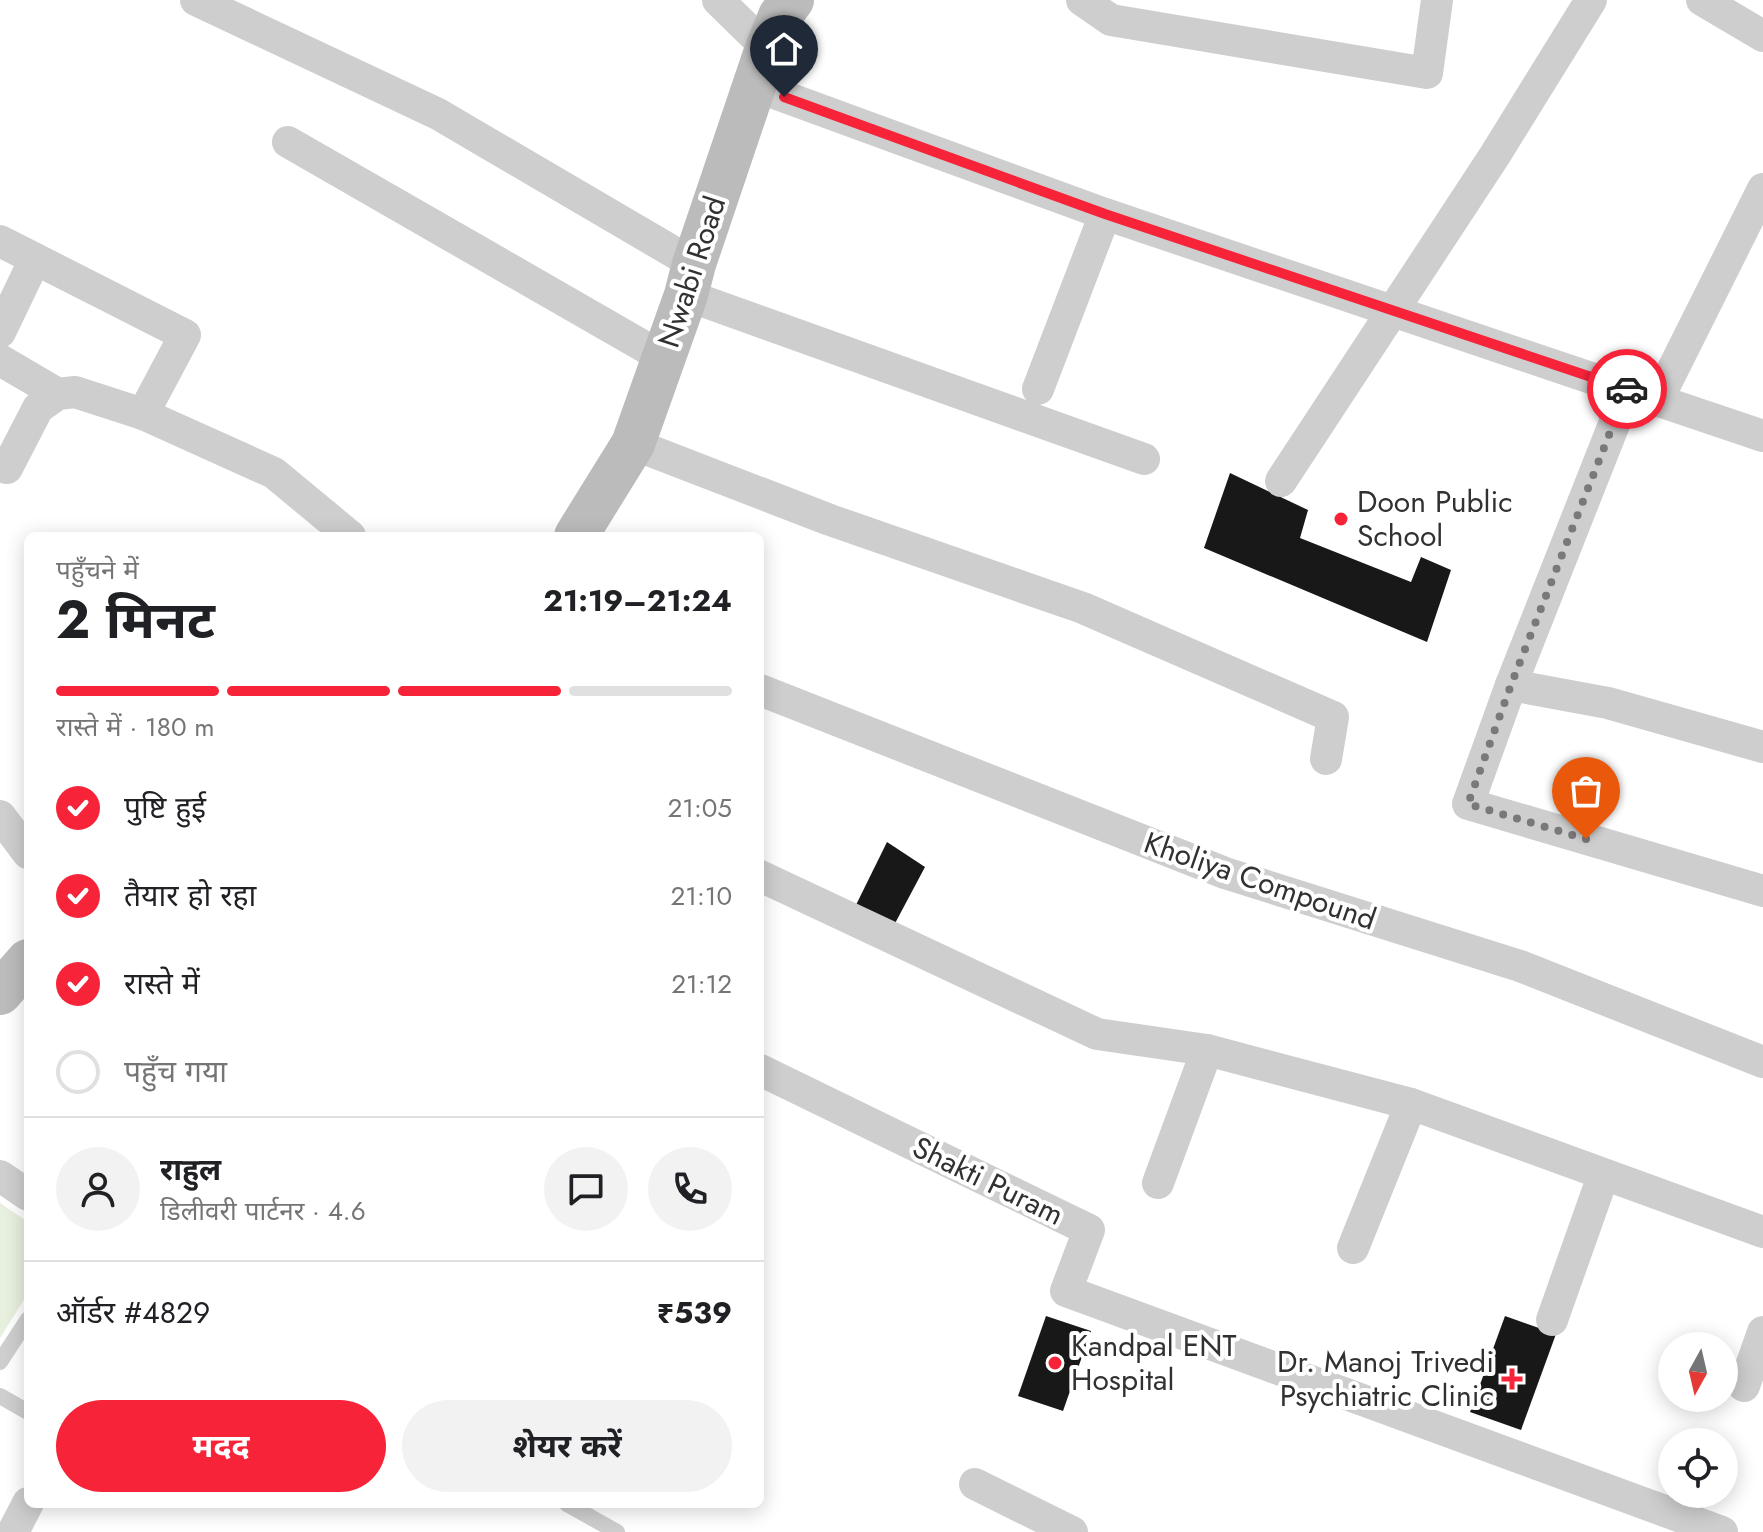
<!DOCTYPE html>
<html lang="hi">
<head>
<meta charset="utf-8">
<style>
	:root { --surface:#fff; --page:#f2f2f2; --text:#202124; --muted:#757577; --line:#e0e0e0; --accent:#f72339 }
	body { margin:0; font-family:Jost,"Noto Sans Devanagari",sans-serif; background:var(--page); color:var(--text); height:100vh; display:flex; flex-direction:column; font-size:30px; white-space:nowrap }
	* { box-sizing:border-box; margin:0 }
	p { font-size:26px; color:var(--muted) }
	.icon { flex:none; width:44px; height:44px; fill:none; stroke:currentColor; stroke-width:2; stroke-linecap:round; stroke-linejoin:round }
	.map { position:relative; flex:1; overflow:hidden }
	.drawer { position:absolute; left:24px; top:532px; width:740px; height:976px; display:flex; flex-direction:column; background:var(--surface); border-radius:12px; box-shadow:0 4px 20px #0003 }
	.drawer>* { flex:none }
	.needle { width:52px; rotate:188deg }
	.fabs { position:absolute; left:1658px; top:1332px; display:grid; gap:16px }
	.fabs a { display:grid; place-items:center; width:80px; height:80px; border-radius:50%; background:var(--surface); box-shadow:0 4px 20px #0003; font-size:40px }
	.pin { position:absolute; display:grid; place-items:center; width:68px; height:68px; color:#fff; margin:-82px -34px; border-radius:50% 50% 50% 0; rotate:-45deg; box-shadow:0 0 8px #0007 }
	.pin .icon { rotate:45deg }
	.courier { position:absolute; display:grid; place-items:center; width:80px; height:80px; margin:-40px; border:6px solid #f72339; border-radius:50%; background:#fff; color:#222; box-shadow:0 2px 10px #0007 }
	.summary em { font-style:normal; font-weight:700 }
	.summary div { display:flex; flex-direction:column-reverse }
	.summary { display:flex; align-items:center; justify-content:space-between; height:136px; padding:0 32px }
	h1 { font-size:52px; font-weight:700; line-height:60px }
	.bar { display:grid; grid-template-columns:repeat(4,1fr); gap:12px 8px; align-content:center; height:96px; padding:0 32px }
	.bar i { height:10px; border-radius:6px; background:var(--line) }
	.bar .selected { background:var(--accent) }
	.bar p { grid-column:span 4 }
	.line { display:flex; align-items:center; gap:20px; padding:0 32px; border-top:2px solid var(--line) }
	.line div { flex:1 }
	.round { display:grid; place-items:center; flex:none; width:84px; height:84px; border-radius:42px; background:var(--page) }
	ol { padding:0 32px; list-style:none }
	li { display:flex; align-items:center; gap:24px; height:88px }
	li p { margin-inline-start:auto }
	li .icon { padding:8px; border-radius:50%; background:var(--accent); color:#fff; stroke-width:4 }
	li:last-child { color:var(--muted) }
	li i { width:44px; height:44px; border:4px solid var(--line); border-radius:50% }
	.cta { display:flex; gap:16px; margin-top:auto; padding:16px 32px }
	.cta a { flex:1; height:92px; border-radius:48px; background:var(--accent); color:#fff; font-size:32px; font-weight:700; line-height:92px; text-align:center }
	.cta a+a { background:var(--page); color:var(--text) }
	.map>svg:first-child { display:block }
</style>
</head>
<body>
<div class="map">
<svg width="1763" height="1532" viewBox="0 0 1763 1532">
	<rect width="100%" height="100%" fill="#fff"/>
	<!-- green -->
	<path fill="#e7efde" d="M0,1203L28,1222V1293L0,1338Z"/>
	<!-- building -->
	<g fill="#181818">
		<path d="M1230,473L1308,510L1300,538L1411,582L1421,557L1451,570L1427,642L1204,548Z"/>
		<path d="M887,842L925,867L892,929L854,909Z"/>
		<path d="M1046,1316L1091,1331L1063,1411L1018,1396Z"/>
		<path d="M1505,1316L1556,1334L1521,1430L1470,1412Z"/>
	</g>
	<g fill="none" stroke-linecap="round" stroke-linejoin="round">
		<!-- lane -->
		<g stroke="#cecece" stroke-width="16">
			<path d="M0,1362L28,1319"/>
			<path d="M0,1396L28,1412"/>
			<path d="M567,1504L617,1532"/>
		</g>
		<!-- street -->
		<g stroke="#cecece" stroke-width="32">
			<path d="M196,0L438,114L694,264"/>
			<path d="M718,0L767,48"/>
			<path d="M1082,0L1111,20L1427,73L1437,0"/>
			<path d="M1702,0L1763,36"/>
			<path d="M755,86L1105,214L1763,436"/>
			<path d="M288,142L664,358"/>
			<path d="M0,241L185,335L143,414"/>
			<path d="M686,295L1144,459"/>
			<path d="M0,332L35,259"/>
			<path d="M0,360L58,394"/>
			<path d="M1038,389L1105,214"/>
			<path d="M1628,389L1511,685L1468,804L1763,891"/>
			<path d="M1658,399L1763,189"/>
			<path d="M633,444L830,520L1083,608L1333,717L1326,759"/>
			<path d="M0,466L7,468L38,408L58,394L75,392L143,414L274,473L350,536"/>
			<path d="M1281,481L1495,155L1591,0"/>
			<path d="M1511,685L1608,703L1763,747"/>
			<path d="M760,690L1225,873L1520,966L1763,1062"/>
			<path d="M0,816L28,853"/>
			<path d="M760,876L1097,1034L1207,1050L1411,1104L1763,1232"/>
			<path d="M760,1070L1089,1230L1066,1291L1722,1532"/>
			<path d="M0,1176L28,1195"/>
			<path d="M1158,1183L1207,1050"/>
			<path d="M1353,1248L1411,1104"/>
			<path d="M1552,1320L1603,1176"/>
			<path d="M1744,1386L1763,1332"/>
			<path d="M975,1484L1072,1532"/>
			<path d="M13,1532L28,1503"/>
		</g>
		<!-- secondary -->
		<g stroke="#bbb" stroke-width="44">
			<path d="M576,536L633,444L686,295L694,264L767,48L780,16L792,0"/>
			<path d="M0,993L28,961"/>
		</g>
	</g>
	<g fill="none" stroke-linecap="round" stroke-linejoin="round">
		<!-- done -->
		<path stroke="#797979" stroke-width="8" stroke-dasharray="0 14.4" d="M1586,839L1468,804L1511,685L1627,389"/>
		<!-- route -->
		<path stroke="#f72339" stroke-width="10" d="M784,97L1105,214L1627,389"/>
	</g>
	<!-- markers -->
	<g fill="#f72339" stroke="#fff" stroke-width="3">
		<circle cx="1341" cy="519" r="8"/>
		<circle cx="1055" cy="1363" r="8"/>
		<path d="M1508 1367h8v8h8v8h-8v8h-8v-8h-8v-8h8z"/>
	</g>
	<g text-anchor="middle" stroke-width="8" stroke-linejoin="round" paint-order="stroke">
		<!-- street labels -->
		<g font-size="30" fill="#313131" stroke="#fff">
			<text transform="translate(692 272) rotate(-72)" y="10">Nwabi Road</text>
			<text transform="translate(1260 881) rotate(19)" y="10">Kholiya Compound</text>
			<text transform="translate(988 1181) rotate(26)" y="10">Shakti Puram</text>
		</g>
		<!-- poi labels -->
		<g font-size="30" fill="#313131" stroke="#fff" text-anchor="start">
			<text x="1357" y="512">Doon Public<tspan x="1357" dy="34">School</tspan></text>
			<text x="1071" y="1356">Kandpal ENT<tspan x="1071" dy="34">Hospital</tspan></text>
			<text x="1494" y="1372" text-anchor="end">Dr. Manoj Trivedi<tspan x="1494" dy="34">Psychiatric Clinic</tspan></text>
		</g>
	</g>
</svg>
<div class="fabs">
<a><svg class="needle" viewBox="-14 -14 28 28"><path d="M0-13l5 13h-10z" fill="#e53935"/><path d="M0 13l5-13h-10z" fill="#757577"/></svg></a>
<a><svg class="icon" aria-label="locate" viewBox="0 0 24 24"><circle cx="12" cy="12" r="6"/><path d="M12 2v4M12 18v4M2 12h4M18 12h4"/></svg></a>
</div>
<div class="pin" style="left:1586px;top:839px;background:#ea580c"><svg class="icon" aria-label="bag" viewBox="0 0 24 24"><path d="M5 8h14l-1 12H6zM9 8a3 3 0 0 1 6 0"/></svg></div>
<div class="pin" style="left:784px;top:97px;background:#1f2937"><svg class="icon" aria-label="home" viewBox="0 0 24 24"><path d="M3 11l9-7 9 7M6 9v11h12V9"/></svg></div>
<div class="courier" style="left:1627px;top:389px"><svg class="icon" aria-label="car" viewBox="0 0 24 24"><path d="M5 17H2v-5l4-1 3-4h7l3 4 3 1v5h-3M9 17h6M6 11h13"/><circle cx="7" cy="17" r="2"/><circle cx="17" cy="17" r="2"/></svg></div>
<section class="drawer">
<div class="summary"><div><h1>2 मिनट</h1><p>पहुँचने में</p></div><em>21:19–21:24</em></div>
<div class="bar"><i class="selected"></i><i class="selected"></i><i class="selected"></i><i></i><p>रास्ते में · 180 m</p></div>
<ol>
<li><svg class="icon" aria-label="check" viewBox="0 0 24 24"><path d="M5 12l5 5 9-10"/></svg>पुष्टि हुई<p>21:05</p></li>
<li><svg class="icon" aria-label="check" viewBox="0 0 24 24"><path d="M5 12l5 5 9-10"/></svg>तैयार हो रहा<p>21:10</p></li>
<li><svg class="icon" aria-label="check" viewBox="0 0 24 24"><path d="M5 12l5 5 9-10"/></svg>रास्ते में<p>21:12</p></li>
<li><i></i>पहुँच गया</li>
</ol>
<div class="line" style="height:144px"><a class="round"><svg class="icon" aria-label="person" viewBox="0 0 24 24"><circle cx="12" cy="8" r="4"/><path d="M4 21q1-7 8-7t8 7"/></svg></a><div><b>राहुल</b><p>डिलीवरी पार्टनर · 4.6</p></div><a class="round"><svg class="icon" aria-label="chat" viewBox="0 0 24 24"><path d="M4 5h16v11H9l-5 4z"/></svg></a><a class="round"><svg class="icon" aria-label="phone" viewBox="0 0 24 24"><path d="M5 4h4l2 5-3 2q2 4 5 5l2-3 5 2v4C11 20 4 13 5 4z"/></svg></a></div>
<div class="line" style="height:104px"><div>ऑर्डर #4829</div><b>₹539</b></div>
<div class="cta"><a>मदद</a><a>शेयर करें</a></div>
</section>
</div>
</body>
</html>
